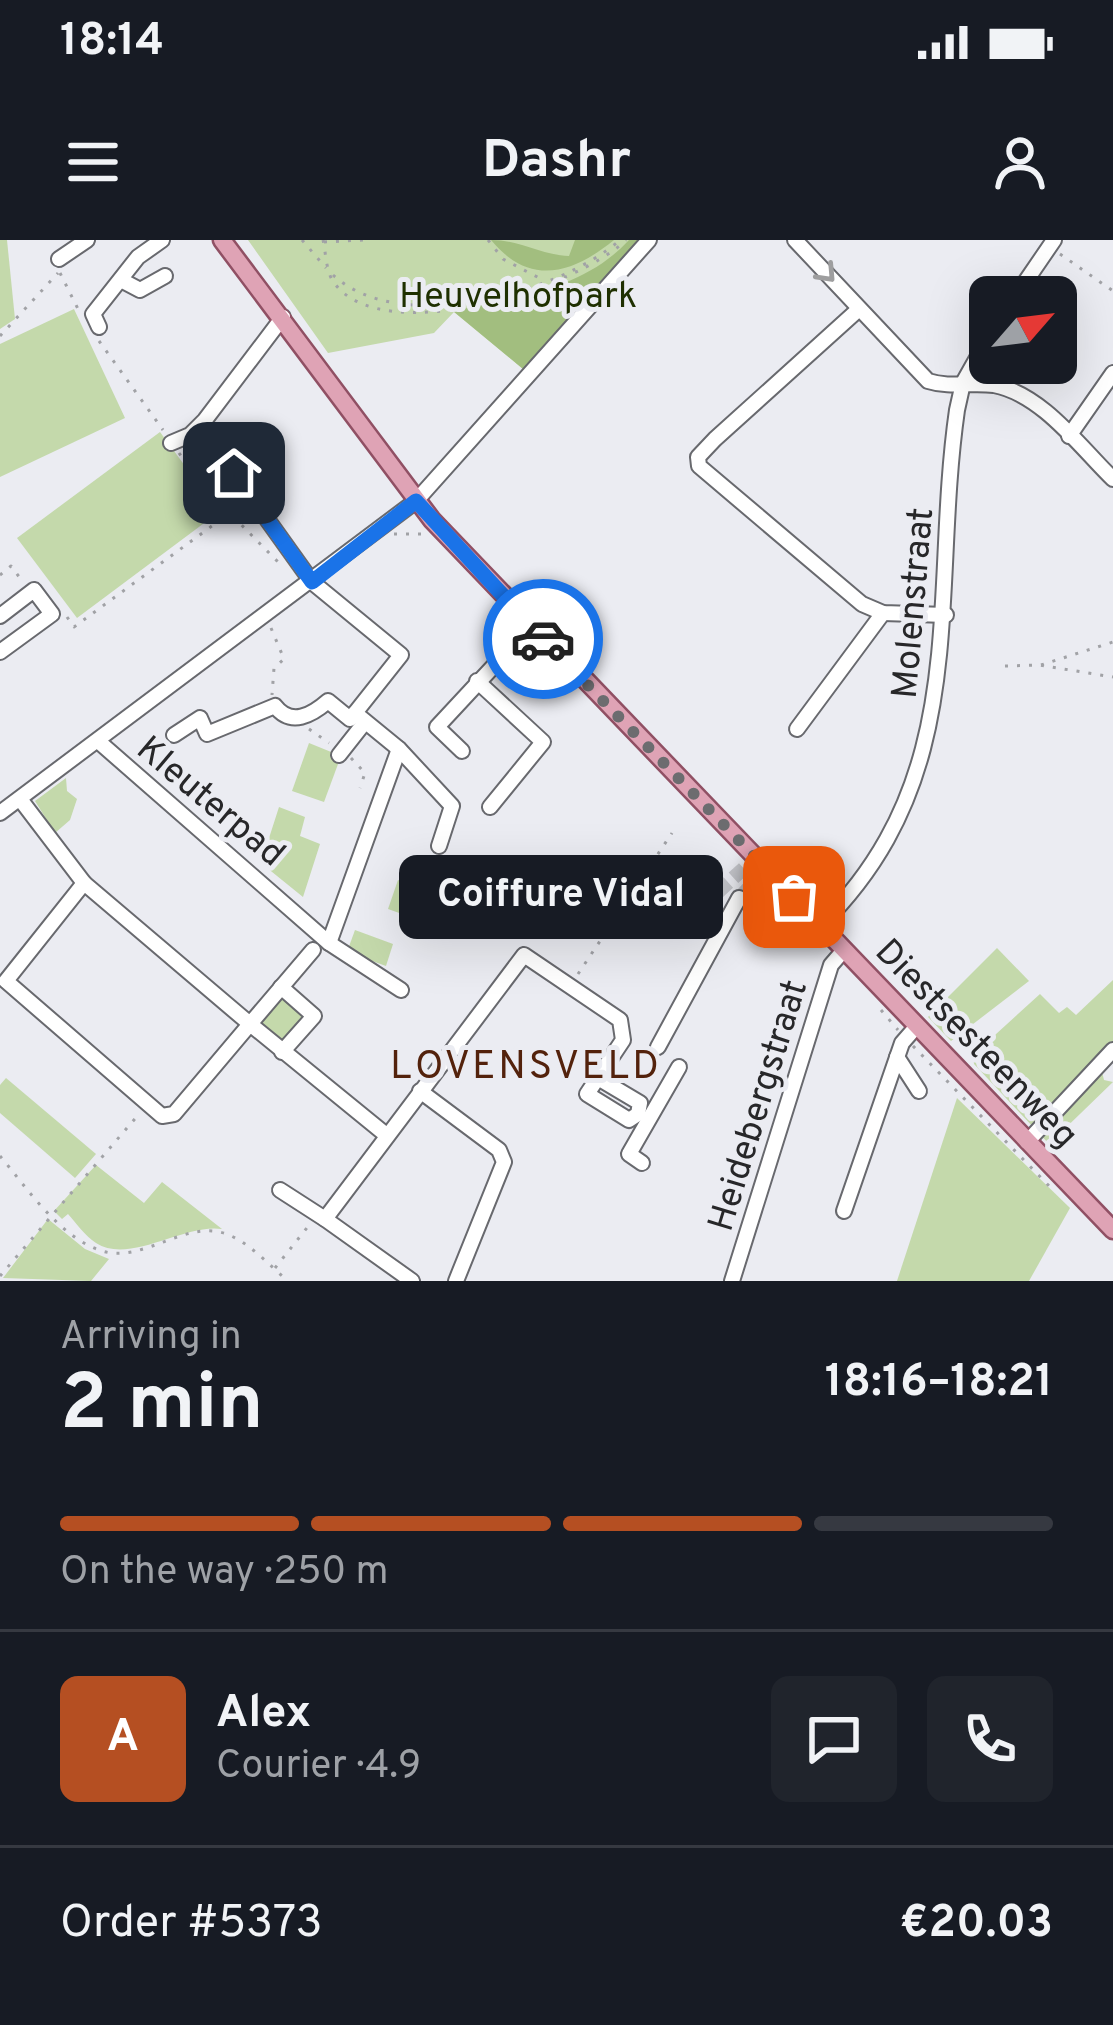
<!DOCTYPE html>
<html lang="en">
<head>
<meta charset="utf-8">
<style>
	:root { --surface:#171b24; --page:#20242c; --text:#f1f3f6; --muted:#9ea1a6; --line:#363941; --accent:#b54f22 }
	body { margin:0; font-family:Overpass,sans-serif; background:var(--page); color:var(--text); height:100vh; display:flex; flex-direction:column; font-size:45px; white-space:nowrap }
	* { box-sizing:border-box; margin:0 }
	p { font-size:39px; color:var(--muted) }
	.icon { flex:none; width:66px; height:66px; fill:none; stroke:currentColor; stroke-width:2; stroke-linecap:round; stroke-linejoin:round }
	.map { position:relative; height:1041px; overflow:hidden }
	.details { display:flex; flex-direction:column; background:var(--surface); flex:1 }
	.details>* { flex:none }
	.needle { width:78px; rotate:62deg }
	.tools { position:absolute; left:969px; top:36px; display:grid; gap:24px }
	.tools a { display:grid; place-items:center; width:108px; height:108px; border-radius:18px; background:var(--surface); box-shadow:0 12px 48px #0002; font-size:60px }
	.pin { position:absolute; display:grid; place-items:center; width:102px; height:102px; color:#fff; margin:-51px; border-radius:24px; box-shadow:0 6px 18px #0006 }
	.courier { position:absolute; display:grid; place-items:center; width:120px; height:120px; margin:-60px; border:9px solid #1a73e8; border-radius:50%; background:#fff; color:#222; box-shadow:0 3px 15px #0007 }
	.bubble { position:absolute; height:84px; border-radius:18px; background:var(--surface); box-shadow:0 12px 48px #0002; font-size:39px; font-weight:700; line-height:84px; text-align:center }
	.summary em { font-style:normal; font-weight:700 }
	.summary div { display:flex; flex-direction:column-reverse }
	.summary { display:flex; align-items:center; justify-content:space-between; height:204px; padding:0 60px }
	h1 { font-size:78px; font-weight:700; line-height:90px }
	.bar { display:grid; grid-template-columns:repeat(4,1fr); gap:18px 12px; align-content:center; height:144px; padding:0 60px }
	.bar i { height:15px; border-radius:9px; background:var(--line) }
	.bar .active { background:var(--accent) }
	.bar p { grid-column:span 4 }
	.line { display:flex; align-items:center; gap:30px; padding:0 60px; border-top:3px solid var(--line) }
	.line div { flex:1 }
	.round { display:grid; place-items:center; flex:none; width:126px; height:126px; border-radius:18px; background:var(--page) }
	.status { display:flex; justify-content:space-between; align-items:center; height:84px; padding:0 60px; background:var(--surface); direction:ltr }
	.status svg { height:33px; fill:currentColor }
	header { display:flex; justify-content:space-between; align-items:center; height:156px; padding:0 60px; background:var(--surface); font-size:54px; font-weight:700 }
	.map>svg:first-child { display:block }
</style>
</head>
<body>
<div class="status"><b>18:14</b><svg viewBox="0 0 49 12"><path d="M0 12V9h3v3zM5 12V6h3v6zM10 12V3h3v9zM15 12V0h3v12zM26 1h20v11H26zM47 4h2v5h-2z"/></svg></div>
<header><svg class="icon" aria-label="menu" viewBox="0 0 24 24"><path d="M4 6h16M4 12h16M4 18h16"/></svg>Dashr<svg class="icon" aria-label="person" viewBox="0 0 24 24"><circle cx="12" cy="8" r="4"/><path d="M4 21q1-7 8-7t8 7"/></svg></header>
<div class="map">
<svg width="1113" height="1041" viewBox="0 0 1113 1041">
	<rect width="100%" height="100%" fill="#ebecf2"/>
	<!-- green -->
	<g fill="#c4d9ab">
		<path d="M0,0H7L15,79L0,89Z"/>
		<path d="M248,0H638L523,129L454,72L434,93L328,113Z"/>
		<path d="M74,69L125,178L0,237V104Z"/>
		<path d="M160,192L219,272L77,378L17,298Z"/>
		<path d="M309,503L341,516L324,562L292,551Z"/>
		<path d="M66,538L67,551L77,559L70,580L55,593L35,561Z"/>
		<path d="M279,567L305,577L300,596L320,604L303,657L261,623Z"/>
		<path d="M398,640L450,659L441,688L388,669Z"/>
		<path d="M355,690L393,704L386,726L347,712Z"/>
		<path d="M997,708L1029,741L951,801L928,777Z"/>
		<path d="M1113,740V822L1102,832L1104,840L1113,842L1049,904L974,824L973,815L1040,754L1059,773L1067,767L1076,775Z"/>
		<path d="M281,747L314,776L282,812L250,784Z"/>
		<path d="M6,838L96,914L75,938L0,873V845Z"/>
		<path d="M957,858L1070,968L1029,1041H897Z"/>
		<path d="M96,925L144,963L162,942L222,989C184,983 130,1025 96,1003C85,996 76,983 68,974L62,979L54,971Z"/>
		<path d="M48,979L85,1009L109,1019L91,1041L3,1038Z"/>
	</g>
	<!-- forest -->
	<g fill="#a2be7f">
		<path d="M491,0C521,0 539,15 569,16L575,0H614C572,34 530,47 491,0Z"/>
		<path d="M629,0H638L523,129L453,71C516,57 583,50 629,0Z"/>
	</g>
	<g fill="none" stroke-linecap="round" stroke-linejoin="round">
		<!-- minor-tunnel -->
		<g stroke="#c4c5ca" stroke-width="14" stroke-dasharray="14 7" stroke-linecap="butt">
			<path d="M718,652L756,617"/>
			<path d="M739,658L767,629"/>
		</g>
		<!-- minor casing -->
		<g stroke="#68696e" stroke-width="18">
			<g id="minor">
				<path d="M795,0L928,141C950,148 971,142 994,145C1042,154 1080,207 1113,239"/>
				<path d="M59,19L87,0"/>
				<path d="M121,40L140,50L165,36"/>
				<path d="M1015,57L1054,0"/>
				<path d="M859,69L715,199L698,217L699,226L862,364L883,373L946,375"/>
				<path d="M99,87L93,74L138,17L162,0"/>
				<path d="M1069,196L1113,133"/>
				<path d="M171,203L190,195L205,180L283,77"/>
				<path d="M234,233L312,342L401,415L355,473L399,509L452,566L439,606"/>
				<path d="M0,376L34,350L52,374L0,412"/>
				<path d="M477,441L543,502L490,567"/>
				<path d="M797,489L883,373"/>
				<path d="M174,495L200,478L207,494L275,466C291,487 312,475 328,461L350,479L355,473"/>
				<path d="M98,501L329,703L401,750"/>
				<path d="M462,511L437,487L531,386"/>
				<path d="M339,515L365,482"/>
				<path d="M20,559L84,643L6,741L162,876L174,874L250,784L385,894"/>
				<path d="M0,573L416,261L649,0"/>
				<path d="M84,643L250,784L313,710"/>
				<path d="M821,685C973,535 930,358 957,170L963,143L990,95"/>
				<path d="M329,703L399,509"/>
				<path d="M281,747L314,776L282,812"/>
				<path d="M658,807L739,658"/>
				<path d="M897,817L919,851"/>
				<path d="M420,851L499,910L504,922L456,1041"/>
				<path d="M1027,902L1113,810"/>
				<path d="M642,923L629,914L679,827"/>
				<path d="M280,950L325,979"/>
				<path d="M844,971L902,803L916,787"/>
				<path d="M412,1041L325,979L524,715L620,780L623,800L587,854L629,880L638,874L640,863L598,838"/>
				<path d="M732,1041L831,725L844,710"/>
			</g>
		</g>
		<!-- major casing -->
		<g stroke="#905064" stroke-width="21">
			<path id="major" d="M222,0L432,280L1113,990"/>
		</g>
		<!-- path -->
		<g stroke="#a1a2a6" stroke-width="3" stroke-dasharray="3 9" stroke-linecap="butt">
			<path d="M302,0L326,28"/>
			<path d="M323,0C326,13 326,34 335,44C386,110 578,47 626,0"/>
			<path d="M488,0L503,19L543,40"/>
			<path d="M324,2L363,0"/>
			<path d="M1060,14L1113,51"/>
			<path d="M60,33L80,73"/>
			<path d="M333,35C400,97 558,54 620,0"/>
			<path d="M0,96L58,33"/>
			<path d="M99,101L163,190"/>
			<path d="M179,213L201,244L281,325"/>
			<path d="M394,294H425"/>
			<path d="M0,335L11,326L23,342"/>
			<path d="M67,377L74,387L231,272"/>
			<path d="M271,388L284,419L274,428L272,455"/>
			<path d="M1041,425L1113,402"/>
			<path d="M1005,426L1039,425L1113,437"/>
			<path d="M309,489L329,503"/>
			<path d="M351,518L365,533L360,548"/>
			<path d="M578,734L672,593"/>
			<path d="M881,770L898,790"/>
			<path d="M913,806L1052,949"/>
			<path d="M0,916C27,948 60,998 102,1011C144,1024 187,977 229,995C251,1004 270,1026 288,1041"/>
			<path d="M275,1028L310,984"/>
			<path d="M0,1036L139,874"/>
		</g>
		<!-- minor -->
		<use href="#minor" stroke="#fff" stroke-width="14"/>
		<!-- major -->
		<use href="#major" stroke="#dfa3b5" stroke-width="16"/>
	</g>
	<!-- one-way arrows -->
	<defs><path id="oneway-chevron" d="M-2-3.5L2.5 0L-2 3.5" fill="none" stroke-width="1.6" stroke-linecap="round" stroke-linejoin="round" transform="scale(3)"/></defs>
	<use stroke="#9e9e9f" href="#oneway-chevron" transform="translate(827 34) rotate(47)"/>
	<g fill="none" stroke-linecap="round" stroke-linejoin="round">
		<!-- done -->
		<path stroke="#6c6c6f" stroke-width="12" stroke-dasharray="0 21.6" d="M543,399L794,657"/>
		<!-- route -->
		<path stroke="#1a73e8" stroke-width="15" d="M234,233L312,342L416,261L543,399"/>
	</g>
	<g text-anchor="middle" stroke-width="10" stroke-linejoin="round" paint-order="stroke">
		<!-- park labels -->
		<g font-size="36" fill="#1f3001" stroke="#ebecf2">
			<text x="518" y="67">Heuvelhofpark</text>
		</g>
		<!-- street labels -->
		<g font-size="36" fill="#272729" stroke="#ebecf2">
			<text transform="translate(911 363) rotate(-85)" y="13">Molenstraat</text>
			<text transform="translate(212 560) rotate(40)" y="13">Kleuterpad</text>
			<text transform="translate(978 802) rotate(46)" y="13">Diestsesteenweg</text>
			<text transform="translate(756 865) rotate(-73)" y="13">Heidebergstraat</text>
		</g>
		<!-- neighbourhood labels -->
		<g font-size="39" letter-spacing="3" fill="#53220c" stroke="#ebecf2">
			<text x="526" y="838">LOVENSVELD</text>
		</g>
	</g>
</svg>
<div class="tools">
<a><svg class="needle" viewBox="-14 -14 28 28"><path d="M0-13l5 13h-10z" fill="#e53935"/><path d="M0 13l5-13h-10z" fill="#9ea1a6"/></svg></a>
</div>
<div class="pin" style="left:794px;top:657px;background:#ea580c"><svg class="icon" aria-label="bag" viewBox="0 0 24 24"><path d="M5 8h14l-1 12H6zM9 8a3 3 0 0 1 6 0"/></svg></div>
<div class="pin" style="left:234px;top:233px;background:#1f2937"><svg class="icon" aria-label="home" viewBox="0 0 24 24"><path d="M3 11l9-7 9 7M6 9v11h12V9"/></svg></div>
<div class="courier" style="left:543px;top:399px"><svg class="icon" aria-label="car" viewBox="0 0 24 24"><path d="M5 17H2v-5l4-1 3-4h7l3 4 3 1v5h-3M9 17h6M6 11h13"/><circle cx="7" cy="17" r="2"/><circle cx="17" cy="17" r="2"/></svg></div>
<div class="bubble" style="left:399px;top:615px;width:324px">Coiffure Vidal</div>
</div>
<section class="details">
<div class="summary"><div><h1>2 min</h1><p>Arriving in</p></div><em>18:16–18:21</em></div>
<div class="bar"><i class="active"></i><i class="active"></i><i class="active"></i><i></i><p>On the way · 250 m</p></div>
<div class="line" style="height:216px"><b class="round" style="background:var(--accent);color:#fff">A</b><div><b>Alex</b><p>Courier · 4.9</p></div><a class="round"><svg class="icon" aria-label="chat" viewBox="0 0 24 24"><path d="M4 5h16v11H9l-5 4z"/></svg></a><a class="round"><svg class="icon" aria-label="phone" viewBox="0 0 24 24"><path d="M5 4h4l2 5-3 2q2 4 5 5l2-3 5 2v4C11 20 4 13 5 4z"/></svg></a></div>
<div class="line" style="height:156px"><div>Order #5373</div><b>€20.03</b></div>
</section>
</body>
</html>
